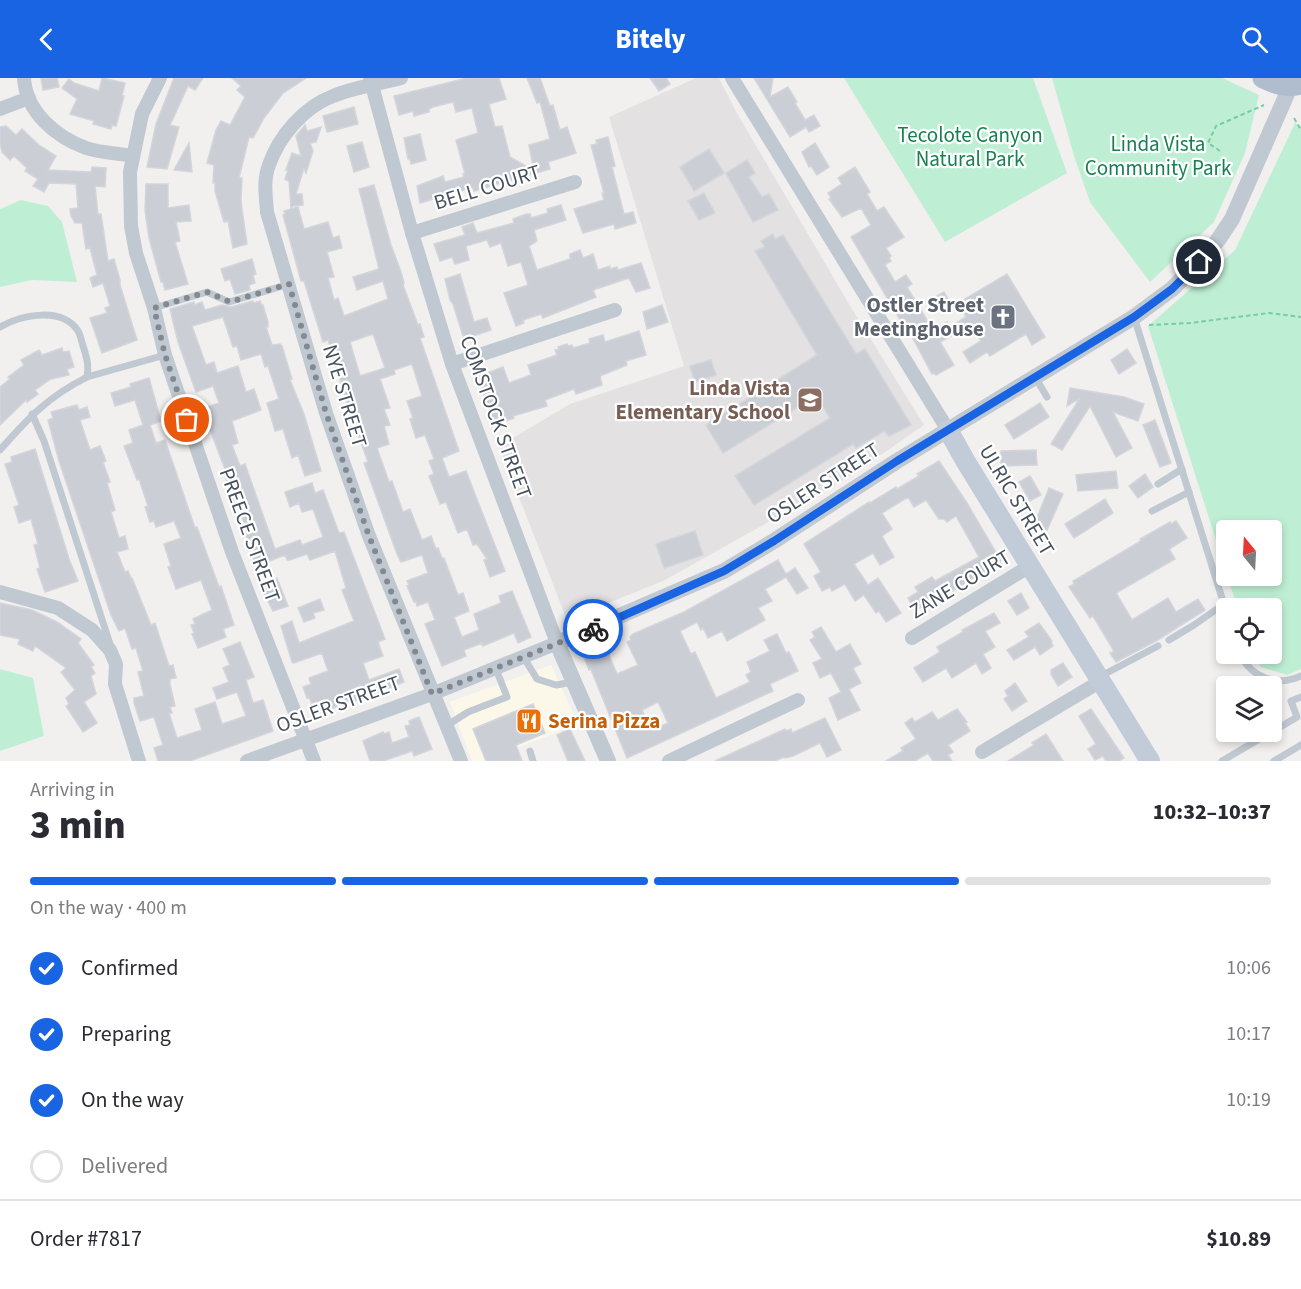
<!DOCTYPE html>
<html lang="en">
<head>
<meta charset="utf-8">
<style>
	:root { --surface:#fff; --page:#f2f2f3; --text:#2b2b33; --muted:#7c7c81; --line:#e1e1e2; --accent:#1964e2 }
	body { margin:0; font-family:"Source Sans 3",sans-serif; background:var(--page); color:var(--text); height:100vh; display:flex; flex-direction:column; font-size:22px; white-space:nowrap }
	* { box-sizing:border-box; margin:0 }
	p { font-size:20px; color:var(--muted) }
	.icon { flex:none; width:33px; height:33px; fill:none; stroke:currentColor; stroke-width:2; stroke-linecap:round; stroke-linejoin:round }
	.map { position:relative; height:683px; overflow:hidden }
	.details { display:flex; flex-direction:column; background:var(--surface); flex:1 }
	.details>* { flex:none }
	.needle { width:39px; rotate:342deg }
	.fabs { position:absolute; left:1216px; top:442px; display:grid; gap:12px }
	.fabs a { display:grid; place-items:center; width:66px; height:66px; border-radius:6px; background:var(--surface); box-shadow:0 3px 9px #0003; font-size:30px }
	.pin { position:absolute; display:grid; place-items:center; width:51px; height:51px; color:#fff; margin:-26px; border:3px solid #fff; border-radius:50%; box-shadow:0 2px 6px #0007 }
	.courier { position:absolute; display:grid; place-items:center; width:60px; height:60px; margin:-30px; border:4px solid #1964e2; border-radius:50%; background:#fff; color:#222; box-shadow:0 2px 8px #0007 }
	.overview em { font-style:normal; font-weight:800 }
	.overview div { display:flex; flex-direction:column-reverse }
	.overview { display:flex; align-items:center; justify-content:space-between; height:102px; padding:0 30px }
	h1 { font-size:39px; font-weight:800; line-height:45px }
	.bar { display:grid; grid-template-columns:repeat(4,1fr); gap:9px 6px; align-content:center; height:72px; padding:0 30px }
	.bar i { height:8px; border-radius:4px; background:var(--line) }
	.bar .active { background:var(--accent) }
	.bar p { grid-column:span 4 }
	.line { display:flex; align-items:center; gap:15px; padding:0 30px; border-top:2px solid var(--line) }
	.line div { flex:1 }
	ol { padding:0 30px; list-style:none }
	li { display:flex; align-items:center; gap:18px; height:66px }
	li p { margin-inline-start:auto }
	li .icon { padding:6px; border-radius:50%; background:var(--accent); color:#fff; stroke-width:4 }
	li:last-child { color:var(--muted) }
	li i { width:33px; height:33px; border:3px solid var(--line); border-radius:50% }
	header { display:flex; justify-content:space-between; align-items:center; height:78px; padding:0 30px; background:var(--accent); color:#fff; font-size:27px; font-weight:800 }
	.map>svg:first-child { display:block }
</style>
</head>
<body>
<header><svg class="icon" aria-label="back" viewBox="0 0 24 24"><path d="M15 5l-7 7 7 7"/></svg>Bitely<svg class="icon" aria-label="search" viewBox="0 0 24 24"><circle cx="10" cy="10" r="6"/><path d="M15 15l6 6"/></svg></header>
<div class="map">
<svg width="1301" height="683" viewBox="0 0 1301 683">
	<rect width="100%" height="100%" fill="#f2f0ef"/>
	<!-- commercial -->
	<path fill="#fcf8e9" d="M551,587L578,646L483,683H472L450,624Z"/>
	<!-- education -->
	<path fill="#e3e1e1" d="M696,0H719L734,30L849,226L924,347L852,397L665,502L567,542L499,368L570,326L684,288L609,39Z"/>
	<!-- green -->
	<g fill="#beefd4">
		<path d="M844,0H1033L1067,95L945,164Z"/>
		<path d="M1052,0H1222L1259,17L1245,75L1214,144L1150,204L1090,124L1074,78Z"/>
		<path d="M1295,45L1301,48V591L1287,597L1261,589L1252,576H1272V531H1238L1227,498H1272V453H1227V497L1148,248L1235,172Z"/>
		<path d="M21,122L48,128L62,144L77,204L32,202L0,209V131Z"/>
		<path d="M0,591L33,600L44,658L0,673Z"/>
	</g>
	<!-- building -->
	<g fill="#cbced5" stroke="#d3d5db" stroke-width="1.5" fill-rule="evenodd">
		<path d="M41,0H57L59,9L43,12Z"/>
		<path d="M102,0L125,5L122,18H124L116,48L112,47L111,51L93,46L94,43L70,36L77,21L62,10L69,1L74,5L99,13Z"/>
		<path d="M174,0H203L195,12L188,8L170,47L179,49L167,91L147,89L156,46Z"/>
		<path d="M232,0H306L283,15L264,40L253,60L249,59L239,100H242L241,124L247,166L233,170L228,143L224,144L215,113V105H213L214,87L207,85L216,52L221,43L230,47L245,19L237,12L241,8Z"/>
		<path d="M467,0H499L506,21L489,26L495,49L502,48L510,79L534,93L529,67L550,61L540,24L537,25L527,0H540L550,28L553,27L560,52L567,49L576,75L548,84L550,91L474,113L473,110H471L420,125L417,108L443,98L445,104L464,99L463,96H465L456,62L478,55L472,30L456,34L453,24L433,29L429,31V34L414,38L413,33L399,37L394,18Z"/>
		<path d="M650,0H666L670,6L659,13Z"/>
		<path d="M754,0H773L770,19L788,9L797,24L795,25L805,42L814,37L820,48L809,54L806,49L790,59Z"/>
		<path d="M354,29L358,46L327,54L323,38Z"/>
		<path d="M305,47L307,53L321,49L316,64L310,65L313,73L306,95L304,90L296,116H302L303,127L293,128L291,130L289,103L285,101L288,92H286L292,75L301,78L296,58Z"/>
		<path d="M6,48L16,57L22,51L40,68L56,78L48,92L91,94L92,89L106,90L105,109L95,108L98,136H101L108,183L114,181L120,202V207L137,262L102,275L90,240L107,235L105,230L110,228L103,205L93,209L90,200L97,197L90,170L86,171L82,145H75L71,138L70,131L78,130L76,106L49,105L44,114L33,108L38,101L25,93L27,90L14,78L10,82L2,74L0,65V49Z"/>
		<path d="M420,56L426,82L411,86L410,81H408L404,60Z"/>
		<path d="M608,59L615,88L612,89L624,136L633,134L636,145L615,151L614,146L583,155L574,131L604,122L602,115H604L591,67L597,66L596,62Z"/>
		<path d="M362,64L369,89L354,94L347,68Z"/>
		<path d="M189,65L192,94L174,92Z"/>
		<path d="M815,65L829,89L817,97L811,88L809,89L802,74Z"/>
		<path d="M709,71L724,95L694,113L680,89Z"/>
		<path d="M747,82L755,95L749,99L762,119L769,116L778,132L753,144L726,95Z"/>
		<path d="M855,89L870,114L867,116L877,133L884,129L904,159L886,170L891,178L889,180L891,183L885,187L895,204L906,197L912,206L907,209L933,252L947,244L950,249L966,239L958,225L1007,196L1045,259L1032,267L1026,256L990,278L987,274L970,285L963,274L981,263L971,247L940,264L954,287L936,297L934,295L932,296L904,244L900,242L851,159L871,147L861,130L842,139L829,121L831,120L828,115L842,106L838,100Z"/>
		<path d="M146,106H168V130L189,127L191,143L176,144L180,163L175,164L188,206L165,212L163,204H161L149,160L145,132Z"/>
		<path d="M374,107L391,167L401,194L404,205L403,207L418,247L420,246L424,259L420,260L459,373L442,380L449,399L466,393L505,493L490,499L484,482L487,481L477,466L473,467L467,451L458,455L446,424L440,426L429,398L434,396L429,383L434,381L425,357L416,360L410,341L413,340L407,323L422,318L412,286L394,292L395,296L380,301L390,330L384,331L390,347L384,348L389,366L377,370L389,404L392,403L403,434L410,431L422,462L431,458L436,471L438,470L442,480H444L458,517L463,515L469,533L454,539L462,559L479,552L474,536L501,525L499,518L512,513L531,559L518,565L514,555L483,568L482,565L464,572L466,578L442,588L425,546L435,542L428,524L417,528L416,524H414L407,508L409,507L407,503L428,495L422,477L401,484L397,476L364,385L368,384L346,322L328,262L323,264L304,203H301L283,137L285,136L284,133L298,129L304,151L328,144L333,160L339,158L342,170L327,174L334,199L328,200L334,222L338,220L344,238L388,221L383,203L357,212L353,199L379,191L359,111ZM373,256L385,290L360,298L350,264Z"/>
		<path d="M704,115L715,135L699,142L688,123Z"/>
		<path d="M561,127L566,142L534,152L537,163L529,168L537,192L570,181V176L580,172L583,180L593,176L598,192L610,188V191L617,189L618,192L641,185L650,210L636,214L629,200L593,212L596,219L543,240L541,236L523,242L524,245L516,248L504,215L528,207L521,184L508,188L501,165L490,169L487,162L466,168L469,182L455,186L452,179L440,183L434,166L465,157L462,149L473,145L477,155L514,145L513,141L526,136H530L531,140L548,135L547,131Z"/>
		<path d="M773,156L775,161L783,157L856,276L865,271L911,347L889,358L884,353L856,370L853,366L754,427L735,398L830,340L816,318L723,375L706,347L817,277L755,173L765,169L761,163Z"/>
		<path d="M252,181L256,196L253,197L255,205L249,207L250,212L235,216L230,201L225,203L221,191Z"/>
		<path d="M460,196L474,244L487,240L491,252L464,261L453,226L450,222L445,201Z"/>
		<path d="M944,214L949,223L940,228L935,219Z"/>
		<path d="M253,223L254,225L260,223L262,228L263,227L268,244V249H266L272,267L280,266L282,268L292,301L290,302L304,336L321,393L305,398L298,377L292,380L283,351L275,353L267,325L279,321L268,288L265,289L261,276L241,282L237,268L233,269L223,239L192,248L206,287L214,284L217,295L238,288L246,314L254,311L261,332L232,343L238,365L232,367L240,388L245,386L275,471L300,462L302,467L323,459L313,431L302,434L299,425L290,429L285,414L312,405L315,415L323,412L339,455L344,454L385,561L378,564L383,578L363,585L369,602L399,591L404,604L368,618L369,619L347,625L316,636L309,619L307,620L303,609L311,606L309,600L328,593L322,575L294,585L292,584L281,548L292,543L299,565L354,543L342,512L346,510L335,473L310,482L307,476L290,482H287L285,477L256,488L243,448H245L244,444L236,424L234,425L224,395L226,394L203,333L204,330L219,325L213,308L196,314L178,264L170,231L194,224V227L202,224L205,232L222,227L231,229Z"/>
		<path d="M662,227L668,244L647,251L643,234Z"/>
		<path d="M639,253L646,277L626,283L627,287L600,298L602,307L576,316L574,311L545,322L547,328L513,338L514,340L494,347L477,299L503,289L509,305L531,297L528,287L557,277L555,272L559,271L558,269L567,266L568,268L572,267L573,270L590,265L589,261L603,257L605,264Z"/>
		<path d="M62,270L63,274L69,273L74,289L67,291L69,297L51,301L35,312L38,316L27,324L26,322L0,347V309L10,301L8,299L24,287L21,282L39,272L42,277Z"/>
		<path d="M1127,271L1136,285L1119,296L1111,282Z"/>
		<path d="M711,282L716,297L695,304L690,288Z"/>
		<path d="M149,300L161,343L150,347L156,365L165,362L166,365L195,450L197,449L219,509L221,508L234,547L223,551L226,559L198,570L192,556L194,555L191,547L195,546L193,541L212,532L201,502L176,511L168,489L171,488L164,466L181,460L174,443L156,449L154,443L150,444L145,429L148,428L139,401L137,402L124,368L133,365L129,352L143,347L135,322L115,328L111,315L131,309L130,306Z"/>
		<path d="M1070,310L1124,319L1144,326L1138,343L1113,334L1132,370L1116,379L1090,328L1062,372L1051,366L1080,320L1067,328Z"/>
		<path d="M1040,325L1049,339L1014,361L1005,347Z"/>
		<path d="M77,327L79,332L87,329L90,339L80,342L90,372L100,368L106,383L103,384L110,404L107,405L115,432L111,434L119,460L125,458L128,471L117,474L125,494L128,493L131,500H132L151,547L155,545L169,588L173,587L176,600L170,601V606L175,628L170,629L172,635H169L177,660L202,652L195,631L215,624L222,646L246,638L237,614L217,621L213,610L229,604L223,590L230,587L223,571L240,564L254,599L246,602L253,625L263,622L273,653L190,683H158L154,670L163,667L154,639L140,643L134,625V620L144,618L138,594L143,593L136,570L132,571L125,550L119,553L111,537L59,383L48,342L53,340L51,334Z"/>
		<path d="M1155,342L1171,385L1160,389L1143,347Z"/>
		<path d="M35,371L69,481L78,503L45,514L37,491L40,490L34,467L38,466L31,441L19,445L14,429L19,427L5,386L12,384L11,379Z"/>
		<path d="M1036,372L1037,387L1001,388V373Z"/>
		<path d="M939,383L967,425L1001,483L941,520L940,517L915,533L908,520L918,514L915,509L932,499L935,503L979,479L956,438L947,444L944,441H939L926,422L914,429L908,419L882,435L892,451L882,458L894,479L880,487L873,475L854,486L868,507L878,500L901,535L886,544L879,533L876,535L864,517L855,523L845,506L832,513L830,509L822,513L814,498L821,494L804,466L869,424L870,425L896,409L897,411L919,398L917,396Z"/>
		<path d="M1116,393L1118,410L1078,413L1076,397Z"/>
		<path d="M1145,396L1153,409L1138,420L1129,408Z"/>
		<path d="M1030,398L1041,417L1030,423L1019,404Z"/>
		<path d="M1049,410L1063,416L1047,452L1034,447Z"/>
		<path d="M1105,421L1113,435L1074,460L1065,446Z"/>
		<path d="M1176,443L1187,460L1169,471L1175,481L1116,515L1132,542L1168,520L1176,534L1198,521L1205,532L1156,563L1116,584L1110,575L1114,573L1093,538L1090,540L1069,509L1074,506L1073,503L1141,463L1140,461L1170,444L1171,446Z"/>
		<path d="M695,453L703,477L664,490L656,466Z"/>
		<path d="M778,482L786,496L795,490L808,510L797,516L786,499L765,511L772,523L758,530L765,542L727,563L722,553L708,560L703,550L701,552L697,544L680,553L691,576L695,574L716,620L750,604L746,597L751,594L747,584L770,573L764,562L777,556L786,575L789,574L798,593L770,606L773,613L627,680L592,594L591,591L589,592L584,579L606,570L617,596L638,587L627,564L631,562L630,559L633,556L684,534ZM658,624L668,645L651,653L642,632Z"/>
		<path d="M277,500L288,528L273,533L265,517L262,506Z"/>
		<path d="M1021,515L1029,530L1017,537L1008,523Z"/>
		<path d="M320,521L324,532L313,535L315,540L304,544L298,530Z"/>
		<path d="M0,525L32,532L57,544L81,561L78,565L94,587L91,589L95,595L91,598L96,616L84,624L97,645L83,654L66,628L69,626L66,620L75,612L61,594L66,590L35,568L33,573L18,566L20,561L0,557Z"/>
		<path d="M994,535L1000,545L985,553L995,569L983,576L991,590L982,596L976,585L952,600L946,590L923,604L914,590L940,574L937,569L963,554L962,552Z"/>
		<path d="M1039,545L1052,563L1051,564L1053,568L1040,577L1035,569L1014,582L1007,572L1029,559L1025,554Z"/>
		<path d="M821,549L836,574L850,566L861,586L853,590L861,605L849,611L860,632L838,642L829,620L841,614L831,595L820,600L813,585L822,581L810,562L815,559L812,554Z"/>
		<path d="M1063,585L1072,599L1058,608L1051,596V592Z"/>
		<path d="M1015,605L1027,623L1012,633L1004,621L1008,618L1005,613Z"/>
		<path d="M533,626L545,655L516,667L522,683H486L473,651Z"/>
		<path d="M957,631L967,644L965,645L970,653L948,667L953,674L948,677L952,683H933L928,675L915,683H886L903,673L901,670L916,661L905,645L912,640L915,644L932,634L938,642Z"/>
		<path d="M1091,631L1124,680L1119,683H1106L1103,678L1095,682L1088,671L1096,666L1079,638Z"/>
		<path d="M419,639L432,671L414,678L412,673L383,683H370L363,663L383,654L384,656L389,654L392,665L409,659L405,648L410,647L409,643Z"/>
		<path d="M825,640L841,672L827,679L820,665L793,678L785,680L784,679L775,683H715L785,651L786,653L791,651L792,655Z"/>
		<path d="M570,651L585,683H568L557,657Z"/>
		<path d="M1046,656L1063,683H1008L1034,667L1032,665Z"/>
	</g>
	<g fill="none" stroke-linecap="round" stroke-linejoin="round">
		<!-- path -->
		<g stroke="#76cda8" stroke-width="2" stroke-dasharray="4.5 3" stroke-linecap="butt">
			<path d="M1294,40L1301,52"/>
			<path d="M1220,73L1208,65L1216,48L1264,27"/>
			<path d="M1149,247L1190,245L1269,235L1301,239"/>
		</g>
		<!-- service -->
		<g stroke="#c0c9d1" stroke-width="7">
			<path d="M154,230L207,214L229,224L289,206"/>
			<path d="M1134,239L1227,536"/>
			<path d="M0,249C21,237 62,228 78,253C81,258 82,266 84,271C87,281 89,288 87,299C48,319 29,339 0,372"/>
			<path d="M87,299L165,277"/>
			<path d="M1035,299L1047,319"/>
			<path d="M32,336L44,363L110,566"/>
			<path d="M1158,406L1182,391"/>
			<path d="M1152,433L1189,414"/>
			<path d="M1169,562L1194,547L1224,526"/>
			<path d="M1240,576C1252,600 1276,609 1301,598"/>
			<path d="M524,580L537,601L556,607L573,604"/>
			<path d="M1101,598L1158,568"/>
			<path d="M446,648L468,634L507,619L496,591"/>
			<path d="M1272,654L1297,639L1291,623L1301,619"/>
			<path d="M530,673L533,683"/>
			<path d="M1222,683L1271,654"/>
			<path d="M1274,683L1301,667"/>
		</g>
		<!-- minor -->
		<g stroke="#c0c9d1" stroke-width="14">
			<path d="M24,0C26,34 56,59 86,70C100,75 118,75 132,78"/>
			<path d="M160,0L142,36L130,94L131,148L136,175L154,230L165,277L232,474L314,683"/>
			<path d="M401,0C379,6 354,9 333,18C304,29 279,58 269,87C263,102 266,119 267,134L326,335L369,458L461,683"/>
			<path d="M732,0L948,352"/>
			<path d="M0,31L29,20"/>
			<path d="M412,155L575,104"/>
			<path d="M452,286L615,232"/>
			<path d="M0,514L58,530L92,552L110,572L116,586L115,606L139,683"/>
			<path d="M912,560L1030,488"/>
			<path d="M982,674L1101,603"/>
			<path d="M247,683L432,616L557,565L452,286L412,155L370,0"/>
			<path d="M669,683L798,622"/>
		</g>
		<!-- tertiary -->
		<path stroke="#c0c9d1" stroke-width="16" d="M608,683L557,565L724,493L774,463L897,383L1134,239L1172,211L1199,184L1218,162L1232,141L1290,9"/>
		<!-- secondary -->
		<path stroke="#c2cbd8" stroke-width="20" d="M948,352L966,384L1150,683"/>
		<!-- primary -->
		<path stroke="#afbdce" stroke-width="21" d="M1263,0C1276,6 1287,10 1301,6"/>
	</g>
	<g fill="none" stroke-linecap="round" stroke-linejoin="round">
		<!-- done -->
		<path stroke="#838990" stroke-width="6" stroke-dasharray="0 10.8" d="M187,342L165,277L154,230L207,214L230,224L289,206L326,335L369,458L432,616L593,551"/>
		<!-- route -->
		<path stroke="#1964e2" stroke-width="8" d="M593,551L724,493L774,463L897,383L1134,239L1172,211L1199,184"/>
	</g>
	<!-- icons -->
	<defs>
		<g id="church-square" transform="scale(1.35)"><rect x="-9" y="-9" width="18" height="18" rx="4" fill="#6b7280" stroke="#fff"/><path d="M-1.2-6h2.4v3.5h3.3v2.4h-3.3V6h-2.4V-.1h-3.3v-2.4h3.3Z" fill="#fff"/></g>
		<g id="school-square" transform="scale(1.35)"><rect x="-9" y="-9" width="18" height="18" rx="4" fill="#8d6e63" stroke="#fff"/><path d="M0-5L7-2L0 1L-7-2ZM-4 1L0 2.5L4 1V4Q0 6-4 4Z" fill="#fff"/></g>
		<g id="restaurant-square" transform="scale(1.35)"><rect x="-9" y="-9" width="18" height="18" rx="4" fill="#e8710a" stroke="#fff"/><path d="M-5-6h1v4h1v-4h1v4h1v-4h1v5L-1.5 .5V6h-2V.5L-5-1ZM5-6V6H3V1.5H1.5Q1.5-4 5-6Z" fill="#fff"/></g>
	</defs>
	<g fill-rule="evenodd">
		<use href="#church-square" x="1003" y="239"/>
		<use href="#school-square" x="810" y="322"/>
		<use href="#restaurant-square" x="529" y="643"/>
	</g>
	<g text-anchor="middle" stroke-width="4.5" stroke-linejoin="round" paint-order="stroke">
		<!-- park labels -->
		<g font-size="21" fill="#177f52" stroke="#fff">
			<text x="970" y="64">Tecolote Canyon<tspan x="970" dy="24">Natural Park</tspan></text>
			<text x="1158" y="73">Linda Vista<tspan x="1158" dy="24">Community Park</tspan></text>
		</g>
		<!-- street labels -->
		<g font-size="21" fill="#47515d" stroke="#fff">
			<text transform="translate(487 109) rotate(-17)" y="7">BELL COURT</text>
			<text transform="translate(345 318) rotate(73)" y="7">NYE STREET</text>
			<text transform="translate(496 339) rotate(70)" y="7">COMSTOCK STREET</text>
			<text transform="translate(823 405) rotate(-33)" y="7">OSLER STREET</text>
			<text transform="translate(1017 422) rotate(59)" y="7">ULRIC STREET</text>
			<text transform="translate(250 457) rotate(70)" y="7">PREECE STREET</text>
			<text transform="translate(960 506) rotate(-31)" y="7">ZANE COURT</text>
			<text transform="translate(338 626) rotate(-20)" y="7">OSLER STREET</text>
		</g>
		<!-- worship labels -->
		<g font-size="21" font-weight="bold" fill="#5b616d" stroke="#fff" text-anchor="end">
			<text x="984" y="234">Ostler Street<tspan x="984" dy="24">Meetinghouse</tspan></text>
		</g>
		<!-- education labels -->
		<g font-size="21" font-weight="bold" fill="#785e54" stroke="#fff" text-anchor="end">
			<text x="790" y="317">Linda Vista<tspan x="790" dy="24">Elementary School</tspan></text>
		</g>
		<!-- food labels -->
		<g font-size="21" font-weight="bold" fill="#c56008" stroke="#fff" text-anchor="start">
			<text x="548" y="650">Serina Pizza</text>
		</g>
	</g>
</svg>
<div class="fabs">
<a><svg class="needle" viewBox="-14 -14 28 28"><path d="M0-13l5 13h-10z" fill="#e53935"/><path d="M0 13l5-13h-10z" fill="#7c7c81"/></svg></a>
<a><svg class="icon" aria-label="locate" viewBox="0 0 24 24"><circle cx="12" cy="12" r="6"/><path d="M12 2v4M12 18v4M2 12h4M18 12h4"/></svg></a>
<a><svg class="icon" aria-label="layers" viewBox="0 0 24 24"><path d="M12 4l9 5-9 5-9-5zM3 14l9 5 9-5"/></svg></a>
</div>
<div class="pin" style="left:187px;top:342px;background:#ea580c"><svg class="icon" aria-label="bag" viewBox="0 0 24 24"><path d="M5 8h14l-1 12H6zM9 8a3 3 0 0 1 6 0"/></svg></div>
<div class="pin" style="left:1199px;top:184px;background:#1f2937"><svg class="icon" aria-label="home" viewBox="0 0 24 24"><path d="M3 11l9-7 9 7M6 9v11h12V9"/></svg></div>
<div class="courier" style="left:593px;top:551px"><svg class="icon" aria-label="bike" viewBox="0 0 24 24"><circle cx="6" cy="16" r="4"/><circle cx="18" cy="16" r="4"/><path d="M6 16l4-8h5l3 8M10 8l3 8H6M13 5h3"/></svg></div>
</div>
<section class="details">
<div class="overview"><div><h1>3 min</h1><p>Arriving in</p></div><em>10:32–10:37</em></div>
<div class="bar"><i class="active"></i><i class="active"></i><i class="active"></i><i></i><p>On the way · 400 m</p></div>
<ol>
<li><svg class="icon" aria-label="check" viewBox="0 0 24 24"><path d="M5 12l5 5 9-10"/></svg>Confirmed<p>10:06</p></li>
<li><svg class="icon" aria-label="check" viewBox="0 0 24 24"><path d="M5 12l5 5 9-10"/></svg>Preparing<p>10:17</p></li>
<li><svg class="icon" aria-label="check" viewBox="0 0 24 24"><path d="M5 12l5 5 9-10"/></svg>On the way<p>10:19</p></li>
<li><i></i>Delivered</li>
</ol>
<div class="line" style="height:78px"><div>Order #7817</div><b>$10.89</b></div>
</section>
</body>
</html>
